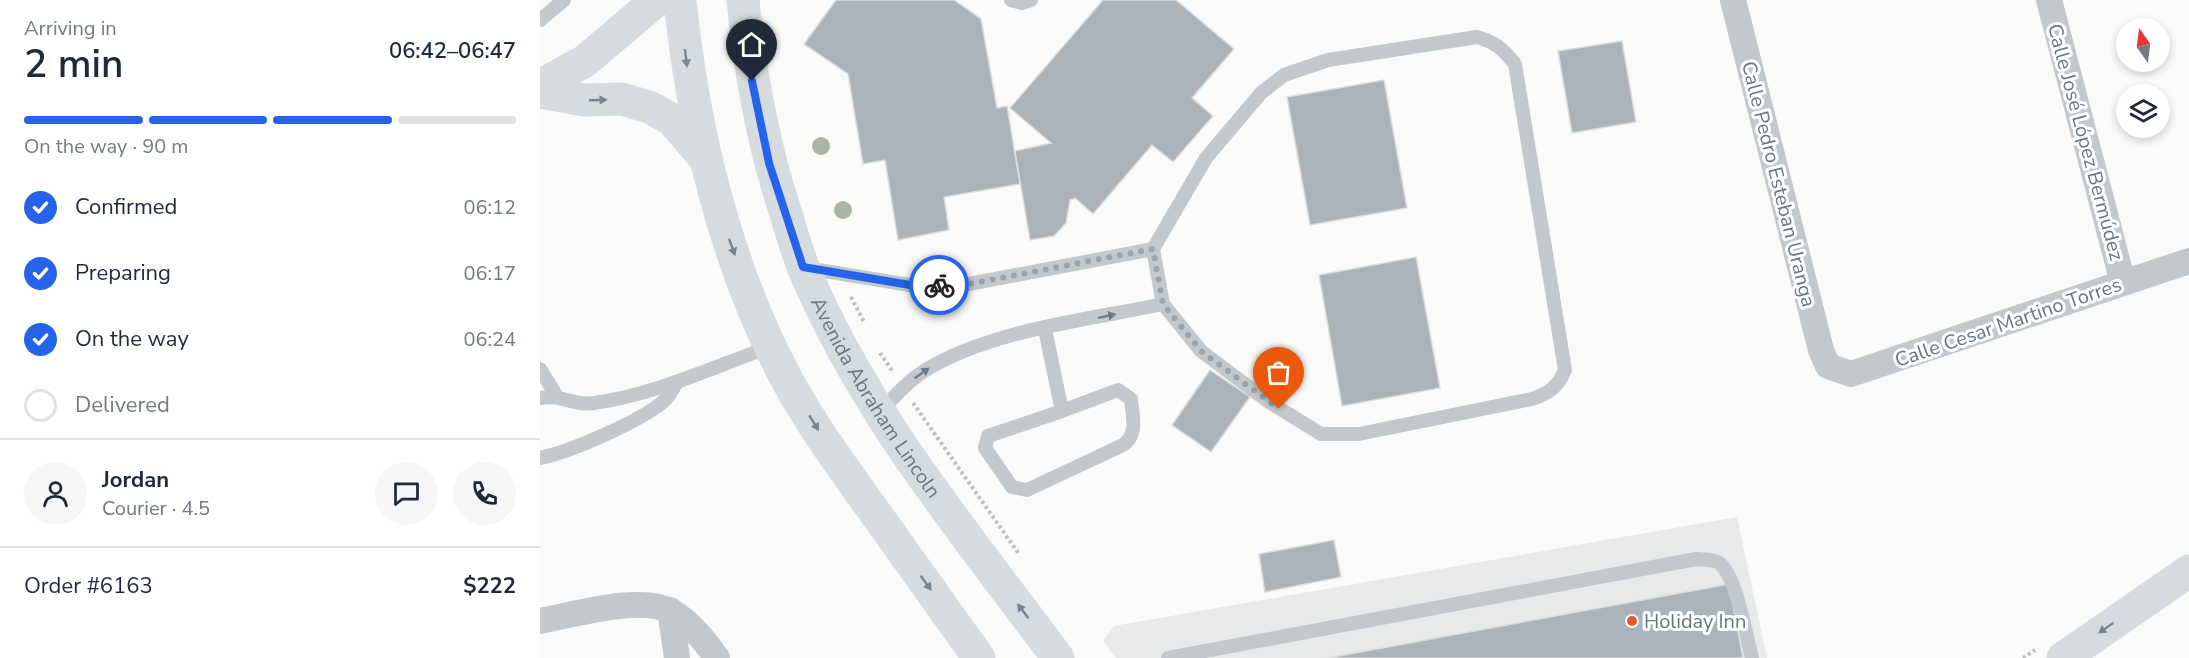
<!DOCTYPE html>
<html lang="en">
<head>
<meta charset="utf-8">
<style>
	:root { --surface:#fff; --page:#f6f6f7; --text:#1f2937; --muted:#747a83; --line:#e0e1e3; --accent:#2563eb }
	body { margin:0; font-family:"Nunito Sans",sans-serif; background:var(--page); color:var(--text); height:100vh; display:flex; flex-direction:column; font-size:22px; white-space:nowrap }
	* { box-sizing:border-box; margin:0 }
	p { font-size:20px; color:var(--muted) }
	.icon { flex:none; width:33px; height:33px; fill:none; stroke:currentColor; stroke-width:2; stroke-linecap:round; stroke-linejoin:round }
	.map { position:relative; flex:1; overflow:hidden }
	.drawer { display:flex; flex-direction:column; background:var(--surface); width:540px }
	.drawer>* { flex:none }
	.needle { width:39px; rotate:346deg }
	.controls { position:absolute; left:1576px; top:18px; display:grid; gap:12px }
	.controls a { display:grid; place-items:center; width:54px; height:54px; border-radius:50%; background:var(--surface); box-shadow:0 3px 9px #0003; font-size:30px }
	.pin { position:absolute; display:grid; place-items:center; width:51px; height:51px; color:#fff; margin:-62px -26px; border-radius:50% 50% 50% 0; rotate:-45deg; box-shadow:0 0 6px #0007 }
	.pin .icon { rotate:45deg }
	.courier { position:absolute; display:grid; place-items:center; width:60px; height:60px; margin:-30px; border:4px solid #2563eb; border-radius:50%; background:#fff; color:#222; box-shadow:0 2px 8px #0007 }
	.overview em { font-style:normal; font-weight:600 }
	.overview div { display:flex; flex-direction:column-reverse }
	.overview { display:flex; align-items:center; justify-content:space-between; height:102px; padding:0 24px }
	h1 { font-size:39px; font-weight:600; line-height:45px }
	.bar { display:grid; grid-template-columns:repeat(4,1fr); gap:9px 6px; align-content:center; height:72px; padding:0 24px }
	.bar i { height:8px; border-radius:4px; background:var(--line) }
	.bar .current { background:var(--accent) }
	.bar p { grid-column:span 4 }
	.line { display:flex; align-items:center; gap:15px; padding:0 24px; border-top:2px solid var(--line) }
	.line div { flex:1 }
	.round { display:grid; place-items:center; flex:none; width:63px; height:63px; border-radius:32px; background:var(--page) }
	ol { padding:0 24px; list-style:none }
	li { display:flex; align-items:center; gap:18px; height:66px }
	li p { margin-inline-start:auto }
	li .icon { padding:6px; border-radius:50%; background:var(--accent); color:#fff; stroke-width:4 }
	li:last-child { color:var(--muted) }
	li i { width:33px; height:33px; border:3px solid var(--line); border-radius:50% }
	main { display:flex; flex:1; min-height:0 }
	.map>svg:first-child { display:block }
</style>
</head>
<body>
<main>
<section class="drawer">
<div class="overview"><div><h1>2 min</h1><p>Arriving in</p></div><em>06:42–06:47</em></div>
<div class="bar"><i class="current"></i><i class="current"></i><i class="current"></i><i></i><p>On the way · 90 m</p></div>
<ol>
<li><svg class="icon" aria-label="check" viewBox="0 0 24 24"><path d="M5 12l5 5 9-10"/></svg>Confirmed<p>06:12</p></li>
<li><svg class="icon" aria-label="check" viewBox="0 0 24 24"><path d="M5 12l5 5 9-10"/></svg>Preparing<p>06:17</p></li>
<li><svg class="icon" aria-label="check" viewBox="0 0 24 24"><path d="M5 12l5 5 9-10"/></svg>On the way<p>06:24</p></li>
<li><i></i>Delivered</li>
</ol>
<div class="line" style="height:108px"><a class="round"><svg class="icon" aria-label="person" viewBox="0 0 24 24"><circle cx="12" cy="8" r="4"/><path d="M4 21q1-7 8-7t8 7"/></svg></a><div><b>Jordan</b><p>Courier · 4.5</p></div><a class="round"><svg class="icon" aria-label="chat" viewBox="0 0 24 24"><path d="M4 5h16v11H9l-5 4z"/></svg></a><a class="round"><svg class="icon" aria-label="phone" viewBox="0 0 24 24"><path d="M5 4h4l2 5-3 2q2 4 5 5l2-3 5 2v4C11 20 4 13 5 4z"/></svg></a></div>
<div class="line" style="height:78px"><div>Order #6163</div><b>$222</b></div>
</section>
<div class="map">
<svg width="1649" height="658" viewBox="0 0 1649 658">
	<rect width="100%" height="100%" fill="#fafaf8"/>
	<!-- built -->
	<path fill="#e8e9e9" d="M1197,517L1227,658H576L563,641L574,626Z"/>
	<!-- building -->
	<g fill="#aab3b9" stroke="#dcdcda" stroke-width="1.5">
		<path d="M296,0H414L441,19L457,108L467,106L480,184L404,197L409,230L358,240L345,160L323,164L308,74L264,44Z"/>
		<path d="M563,0H636L694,49L652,98L673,116L633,162L612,145L553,214L535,198L530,200L526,223L514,236L490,240L475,151L511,143L470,108Z"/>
		<path d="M1082,41L1096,122L1032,133L1018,51Z"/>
		<path d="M844,80L867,208L770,225L747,97Z"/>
		<path d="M876,257L900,388L802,406L779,275Z"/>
		<path d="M670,370L710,397L671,452L632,425Z"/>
		<path d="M794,540L801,577L725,592L719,554Z"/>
		<path d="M1189,584L1203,658H788Z"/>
	</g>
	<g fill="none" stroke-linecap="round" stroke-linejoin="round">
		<!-- path -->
		<g stroke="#bbbfc2" stroke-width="4" stroke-dasharray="3 3" stroke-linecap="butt">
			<path d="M311,297L324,322"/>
			<path d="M340,353L353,372"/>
			<path d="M373,403L479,554"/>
			<path d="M1483,658L1495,650"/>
		</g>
		<!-- lane -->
		<g stroke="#c3c8cc" stroke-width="14">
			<path d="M471,0L482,3L491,0"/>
			<path d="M0,20L24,0"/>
			<path d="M937,37C955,42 963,49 975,64L1025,370C1018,387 1009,393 992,399L819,434H781L726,400L661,351L623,304L613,249L666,158L721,93L744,75L788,60Z"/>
			<path d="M266,268L376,286L429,284L613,249"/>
			<path d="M505,329L522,411L578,390L591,399C592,415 599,434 583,445L487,490L472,487L445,448L448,436L522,411"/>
			<path d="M0,369L16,395"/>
			<path d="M0,398C23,394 31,406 54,403C114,395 173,367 230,347"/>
			<path d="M340,412C354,397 367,382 384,371C449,330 548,320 623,304"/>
			<path d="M0,458C30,452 101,421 124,401C130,396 133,388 137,382"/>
			<path d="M628,658L1156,559C1164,560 1173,559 1179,563C1197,576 1206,636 1212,658"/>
		</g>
		<!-- street -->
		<g stroke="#c3c8cc" stroke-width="26">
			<path d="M1193,0L1281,350L1288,366L1311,374L1649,261"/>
			<path d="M1509,0L1583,283"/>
			<path d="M130,610L137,658"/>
			<path d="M0,621C33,615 102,594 132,612C151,623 165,641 177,658"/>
		</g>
		<!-- primary -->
		<g stroke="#d6dbdf" stroke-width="33">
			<path d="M140,0C153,128 185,264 246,378C270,423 301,465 331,507C367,557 403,608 439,658"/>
			<path id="s1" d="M203,0C210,75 223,145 247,217C252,234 257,252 264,269C324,413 426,534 518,658"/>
			<path d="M0,86L45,61L117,0"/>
			<path d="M0,92L44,100L82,99L109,107L131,119L164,157"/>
			<path d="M1523,658L1649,571"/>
		</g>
	</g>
	<!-- trees -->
	<g fill="#aab4a7">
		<circle cx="281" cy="146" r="9"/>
		<circle cx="303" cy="210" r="9"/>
	</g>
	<!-- one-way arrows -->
	<defs><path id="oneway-solid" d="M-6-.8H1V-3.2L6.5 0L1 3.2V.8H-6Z" transform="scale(1.5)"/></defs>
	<g fill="#768591">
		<use href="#oneway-solid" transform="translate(146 58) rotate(83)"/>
		<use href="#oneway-solid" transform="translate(58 100) rotate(-2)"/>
		<use href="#oneway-solid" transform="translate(192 247) rotate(70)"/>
		<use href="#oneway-solid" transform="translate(274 423) rotate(58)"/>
		<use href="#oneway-solid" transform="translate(386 583) rotate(54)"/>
		<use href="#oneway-solid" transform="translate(483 611) rotate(-127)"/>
		<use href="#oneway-solid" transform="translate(1566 628) rotate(145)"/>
	</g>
	<g fill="#6a7a87">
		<use href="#oneway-solid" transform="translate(567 316) rotate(-12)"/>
		<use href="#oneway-solid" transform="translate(382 373) rotate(-35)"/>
	</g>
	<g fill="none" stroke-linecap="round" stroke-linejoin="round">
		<!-- done -->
		<path stroke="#99a4ac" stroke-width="6" stroke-dasharray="0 10.8" d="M399,285L429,284L613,249L623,304L661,351L739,409"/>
		<!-- route -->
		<path stroke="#2563eb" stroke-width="8" d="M212,81L229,163L263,267L376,286L399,285"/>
	</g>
	<!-- markers -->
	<circle fill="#e4572e" stroke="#fff" stroke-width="2" cx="1092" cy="621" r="6"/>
	<g text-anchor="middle" stroke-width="6" stroke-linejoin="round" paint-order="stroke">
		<!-- street labels -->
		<g font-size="20" fill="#657683" stroke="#fff">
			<text transform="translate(1546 142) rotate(75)" y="7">Calle José López Bermúdez</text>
			<text transform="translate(1239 184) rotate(76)" y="7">Calle Pedro Esteban Uranga</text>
			<text transform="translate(1468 322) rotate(-19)" y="7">Calle Cesar Martino Torres</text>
			<text dy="7" stroke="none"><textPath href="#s1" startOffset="424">Avenida Abraham Lincoln</textPath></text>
		</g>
		<!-- poi labels -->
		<g font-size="20" fill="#657683" stroke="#fff" text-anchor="start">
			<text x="1104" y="628">Holiday Inn</text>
		</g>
	</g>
</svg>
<div class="controls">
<a><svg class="needle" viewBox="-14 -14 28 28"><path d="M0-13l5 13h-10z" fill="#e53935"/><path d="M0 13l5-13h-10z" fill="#747a83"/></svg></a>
<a><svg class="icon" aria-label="layers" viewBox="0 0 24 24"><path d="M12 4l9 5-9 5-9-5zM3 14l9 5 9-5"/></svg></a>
</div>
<div class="pin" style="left:739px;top:409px;background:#ea580c"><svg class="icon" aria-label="bag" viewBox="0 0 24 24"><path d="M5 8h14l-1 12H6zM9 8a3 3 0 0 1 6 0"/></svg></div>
<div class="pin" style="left:212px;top:81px;background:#1f2937"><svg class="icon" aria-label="home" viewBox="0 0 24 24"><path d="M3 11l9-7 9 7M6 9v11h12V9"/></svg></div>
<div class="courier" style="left:399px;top:285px"><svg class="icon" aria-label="bike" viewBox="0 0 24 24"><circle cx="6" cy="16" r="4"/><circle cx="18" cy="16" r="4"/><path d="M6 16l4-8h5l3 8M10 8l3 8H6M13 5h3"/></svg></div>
</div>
</main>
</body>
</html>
